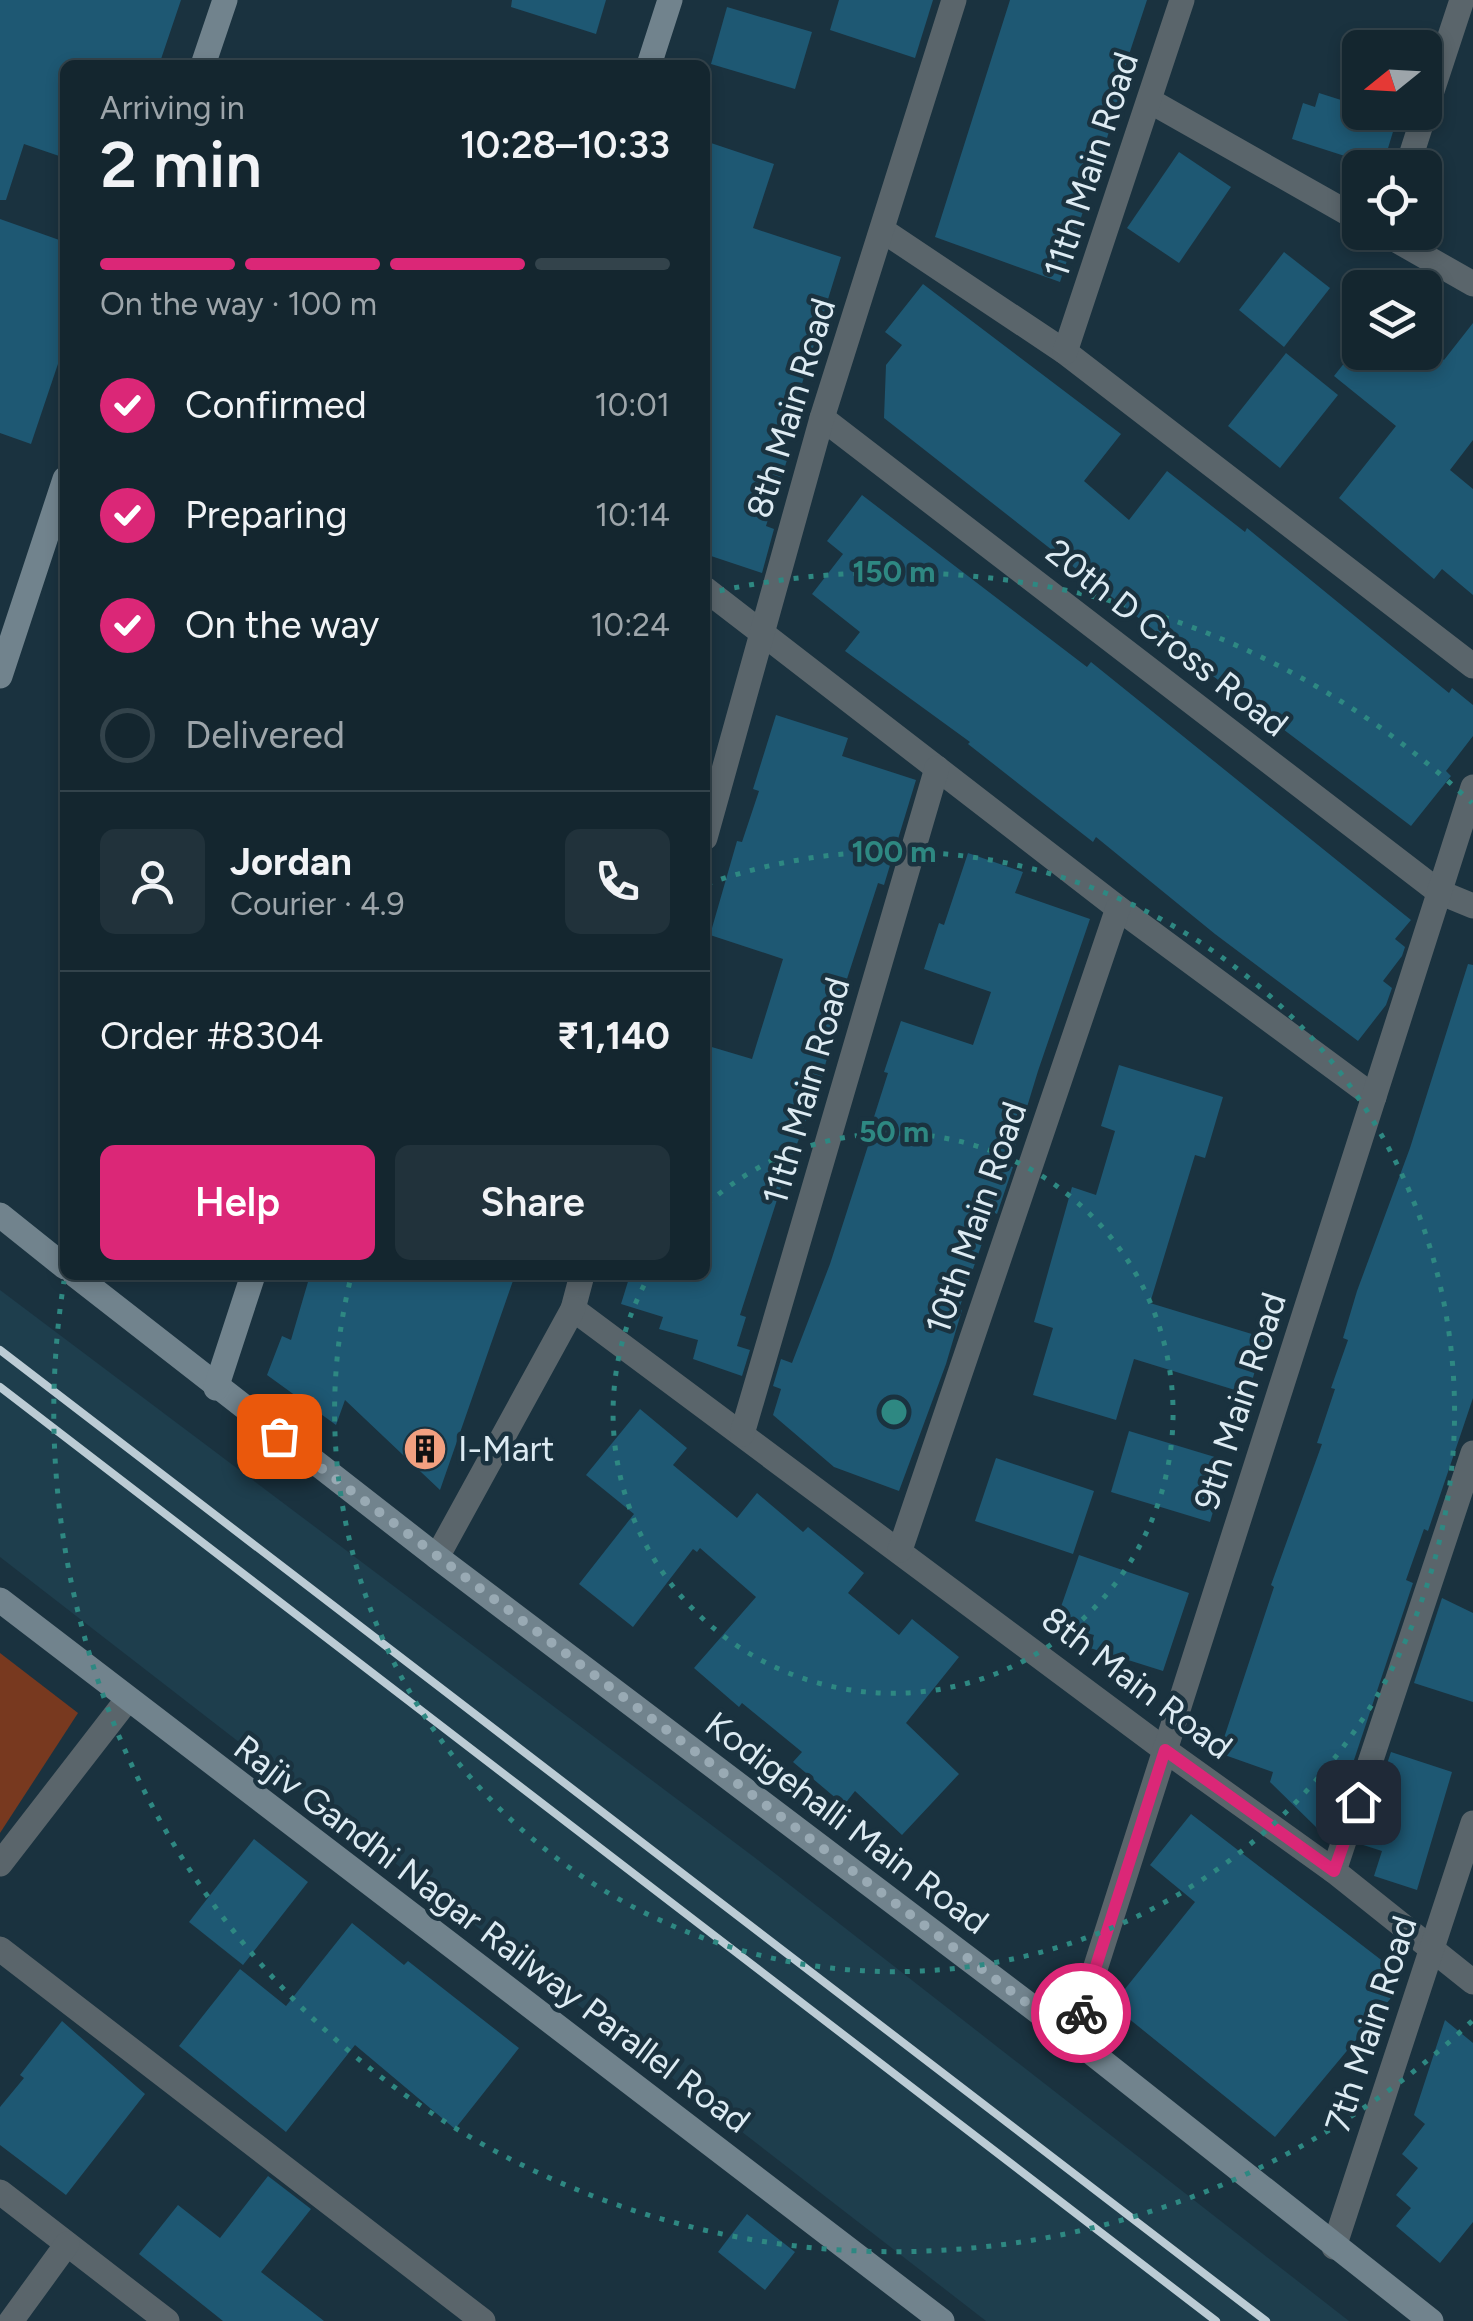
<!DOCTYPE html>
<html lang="en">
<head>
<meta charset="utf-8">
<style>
	:root { --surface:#14262f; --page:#21323b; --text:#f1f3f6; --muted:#9da5aa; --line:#33434b; --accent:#db2777 }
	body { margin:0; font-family:Figtree,sans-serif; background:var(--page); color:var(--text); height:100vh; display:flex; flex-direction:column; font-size:38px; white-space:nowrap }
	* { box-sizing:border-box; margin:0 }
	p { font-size:32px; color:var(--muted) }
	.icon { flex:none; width:55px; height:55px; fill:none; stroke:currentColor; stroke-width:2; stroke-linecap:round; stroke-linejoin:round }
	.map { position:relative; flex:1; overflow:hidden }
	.sheet { position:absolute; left:60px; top:60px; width:650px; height:1220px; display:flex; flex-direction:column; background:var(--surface); border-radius:15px; box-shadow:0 5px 15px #0003,0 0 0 2px var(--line) }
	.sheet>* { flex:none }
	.needle { width:65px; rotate:252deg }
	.tools { position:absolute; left:1342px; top:30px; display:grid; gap:20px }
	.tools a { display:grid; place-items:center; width:100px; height:100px; border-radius:15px; background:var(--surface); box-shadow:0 5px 15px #0003,0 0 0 2px var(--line); font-size:50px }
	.pin { position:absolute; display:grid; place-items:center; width:85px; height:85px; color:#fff; margin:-42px; border-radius:20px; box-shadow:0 5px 15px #0006 }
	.courier { position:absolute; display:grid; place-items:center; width:100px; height:100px; margin:-50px; border:8px solid #db2777; border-radius:50%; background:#fff; color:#222; box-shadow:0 2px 12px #0007 }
	.summary em { font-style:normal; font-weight:600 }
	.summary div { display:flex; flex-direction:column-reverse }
	.summary { display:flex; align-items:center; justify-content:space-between; height:170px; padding:0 40px }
	h1 { font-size:65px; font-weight:600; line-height:75px }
	.bar { display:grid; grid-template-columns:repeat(4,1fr); gap:15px 10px; align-content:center; height:120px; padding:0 40px }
	.bar i { height:12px; border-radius:8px; background:var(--line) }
	.bar .on { background:var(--accent) }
	.bar p { grid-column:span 4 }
	.line { display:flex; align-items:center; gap:25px; padding:0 40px; border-top:2px solid var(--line) }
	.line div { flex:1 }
	.round { display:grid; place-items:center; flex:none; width:105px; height:105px; border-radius:15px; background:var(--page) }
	ol { padding:0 40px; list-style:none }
	li { display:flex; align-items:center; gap:30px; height:110px }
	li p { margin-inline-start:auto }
	li .icon { padding:10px; border-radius:50%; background:var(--accent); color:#fff; stroke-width:4 }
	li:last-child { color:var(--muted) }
	li i { width:55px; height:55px; border:5px solid var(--line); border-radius:50% }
	.action { display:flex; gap:20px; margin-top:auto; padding:20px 40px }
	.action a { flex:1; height:115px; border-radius:15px; background:var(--accent); color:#fff; font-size:40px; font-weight:600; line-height:115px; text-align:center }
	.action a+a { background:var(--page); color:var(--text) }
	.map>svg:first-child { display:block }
</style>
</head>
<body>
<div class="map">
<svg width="1473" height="2321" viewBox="0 0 1473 2321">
	<rect width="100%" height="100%" fill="#1a323f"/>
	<!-- built -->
	<path fill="#1e3e4d" d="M0,1290L754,1857L1349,2321H986L0,1557Z"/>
	<!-- green -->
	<path fill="#78391f" d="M0,1653L78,1713L0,1833Z"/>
	<!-- building -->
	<g fill="#1e5873">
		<path d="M0,0H181L159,65H65V158L24,144L6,200H0Z"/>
		<path d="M512,0H606L596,34L511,7Z"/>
		<path d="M839,0H933L915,58L830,30Z"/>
		<path d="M1010,0H1147L1116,94L1121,95L1060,282L935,237Z"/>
		<path d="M727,7L812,32L795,89L711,64Z"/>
		<path d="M1319,93L1360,106V112H1399L1382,168L1292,139L1303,103L1315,107Z"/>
		<path d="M705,141L774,164L753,228L841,257L780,455L788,457L766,526L774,529L762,573L705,554Z"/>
		<path d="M1179,152L1231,187L1179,263L1127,228Z"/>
		<path d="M0,219L65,242V343L31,444L0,433Z"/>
		<path d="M1284,252L1330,288L1284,347L1239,310Z"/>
		<path d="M923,284L1121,434L1084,481L1129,520L1167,471L1245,532L1247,528L1449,693L1452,688L1473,705V736L1446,771L1451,776L1411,826L1201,667L884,418L886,365L902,345L885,332Z"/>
		<path d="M1473,323V440L1450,470L1473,489V595L1442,569L1434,579L1339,498L1396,426L1334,376L1353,352H1434L1444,360Z"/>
		<path d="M1286,353L1338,395L1280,468L1228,426Z"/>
		<path d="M862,495L1087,667L1091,662L1411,920L1395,939L1405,947L1402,956L1383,981L1392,988L1386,1005L1358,1041L1215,934L1096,837L1093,842L968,744L970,742L845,651L860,632L812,594L843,554L827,541Z"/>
		<path d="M776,715L848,738L842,756L916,780L884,885L878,883L846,982L821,1082L785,1175L740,1315L746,1317L737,1346L750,1350L742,1376L693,1359L698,1340L659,1329L663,1317L621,1304L630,1275H705V1045L752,1059L783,959L710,935L737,841L742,842L759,791L753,789Z"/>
		<path d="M968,853L1023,872L1015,893L1090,919L1038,1071L1009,1166L1013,1167L997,1214L993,1212L959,1309L962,1310L946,1364L899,1491L834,1467L773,1415L781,1389L773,1386L781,1359L792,1363L830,1264L876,1121L873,1120L888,1073L884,1072L901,1021L973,1045L991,992L924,969L939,923L944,925Z"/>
		<path d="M1468,964L1473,965V1398L1428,1531L1424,1529L1406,1580L1413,1583L1330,1832L1317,1828L1270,1782L1273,1772L1219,1753L1274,1587L1271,1585L1322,1444L1317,1443L1335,1389L1331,1388L1348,1340L1343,1338L1357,1291L1410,1148Z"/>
		<path d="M1119,1065L1223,1097L1205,1158L1195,1155L1150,1303L1265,1338L1248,1394L1134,1359L1116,1420L1033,1395L1053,1328L1034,1322L1072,1187L1096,1195L1115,1131L1101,1126Z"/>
		<path d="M310,1275H515L440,1490L345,1400L336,1425L267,1375L282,1336L291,1340Z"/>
		<path d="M640,1409L687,1448L673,1465L737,1518L757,1493L803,1532L808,1527L864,1573L848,1593L899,1635L912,1619L959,1657L906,1723L959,1774L902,1835L855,1791L844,1805L793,1762L802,1752L742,1703L739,1707L694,1668L756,1597L700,1548L697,1552L693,1549L633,1627L579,1584L634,1514L586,1475Z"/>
		<path d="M1129,1431L1228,1461L1210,1522L1111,1492Z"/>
		<path d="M996,1458L1094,1491L1073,1554L975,1521Z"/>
		<path d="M1079,1555L1189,1593L1163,1671L1090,1648L1094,1635L1055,1624Z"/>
		<path d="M1442,1598L1473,1613V1702L1414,1683Z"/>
		<path d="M1391,1752L1452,1772L1417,1890L1374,1876L1382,1851L1360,1844Z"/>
		<path d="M1191,1814L1393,1969L1378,1987L1391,1998L1275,2137L1112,2005L1195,1902L1150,1865Z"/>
		<path d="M254,1839L308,1882L243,1965L189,1922Z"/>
		<path d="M352,1923L404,1965L408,1961L519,2048L455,2129L355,2045L286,2132L179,2046L240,1969L286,2006Z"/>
		<path d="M1445,2020L1473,2043V2222L1440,2263L1396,2226L1411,2208L1396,2195L1418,2168L1402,2154L1425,2124L1414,2115Z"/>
		<path d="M62,2021L145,2094L66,2195L0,2145V2107L24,2078L20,2075Z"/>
		<path d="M268,2176L311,2209L261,2272L324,2321H223L139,2254L178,2205L220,2238Z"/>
		<path d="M747,2214L795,2252L765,2290L718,2252Z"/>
	</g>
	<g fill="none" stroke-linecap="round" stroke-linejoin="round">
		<!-- street -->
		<g stroke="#5a656b" stroke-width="25">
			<path d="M1150,101L1360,220"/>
			<path d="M1425,112L1462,0"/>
			<path d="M1407,168L1425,112"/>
			<path d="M882,230L1065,352L1473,666"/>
			<path d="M1382,232L1473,284"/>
			<path d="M1065,352L1182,0"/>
			<path d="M822,418L1439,892L1473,906"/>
			<path d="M705,589L1118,908L1374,1097"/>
			<path d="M705,838L822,418L954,0"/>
			<path d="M582,1275L573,1309L1165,1750L1334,1871L1473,1453"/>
			<path d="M742,1434L937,768"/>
			<path d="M900,1550L1118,908"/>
			<path d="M437,1557L573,1309"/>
			<path d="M0,1864L127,1700"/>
			<path d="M1334,1871L1473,1982"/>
			<path d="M0,1949L483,2321"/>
			<path d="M1073,2038L1473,787"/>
			<path d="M0,2192L167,2321"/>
			<path d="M1334,2247L1473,1823"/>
			<path d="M11,2321L67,2244"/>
		</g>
		<!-- secondary -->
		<g stroke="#71838d" stroke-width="25">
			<path d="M203,65L225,0"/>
			<path d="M649,65L670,0"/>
			<path d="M0,676L65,479"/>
			<path d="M0,1215L65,1267"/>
			<path d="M75,1275L437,1557L1073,2038L1431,2321"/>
			<path d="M216,1388L253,1275"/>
			<path d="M0,1600L942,2321"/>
		</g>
		<!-- rail -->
		<g stroke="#bcccd5" stroke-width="8">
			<path d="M0,1350L1266,2321"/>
			<path d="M0,1387L1216,2321"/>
		</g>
	</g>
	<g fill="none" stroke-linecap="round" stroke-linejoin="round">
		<!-- done -->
		<path stroke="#99aab4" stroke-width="10" stroke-dasharray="0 18" d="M279,1436L1073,2038L1081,2013"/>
		<!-- route -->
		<path stroke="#db2777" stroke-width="12" d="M1081,2013L1165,1750L1334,1871L1358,1802"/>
	</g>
	<!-- distance rings -->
	<g fill="none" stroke="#2e8882" stroke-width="5" stroke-dasharray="5 10">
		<path d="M707 1204A280 280 0 1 1 649 1276"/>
		<path d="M707 884A560 560 0 1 1 351 1277"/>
		<path d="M1472 2021A840 840 0 0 1 64 1281M705 594A840 840 0 0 1 1472 803"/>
	</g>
	<!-- icons -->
	<defs>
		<g id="building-disc" transform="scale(2.25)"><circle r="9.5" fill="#f2a080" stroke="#1a323f"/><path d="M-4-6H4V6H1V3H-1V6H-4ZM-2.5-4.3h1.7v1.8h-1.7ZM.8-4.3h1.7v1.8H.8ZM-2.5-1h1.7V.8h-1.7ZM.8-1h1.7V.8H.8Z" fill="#111"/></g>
	</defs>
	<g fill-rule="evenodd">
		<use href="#building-disc" x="425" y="1449"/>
	</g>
	<g text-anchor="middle" stroke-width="9" stroke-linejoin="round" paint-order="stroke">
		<!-- street labels -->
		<g font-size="35" fill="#ddebf3" stroke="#1a323f">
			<text transform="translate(1091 165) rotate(-72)" y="12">11th Main Road</text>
			<text transform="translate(791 408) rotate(-73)" y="12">8th Main Road</text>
			<text transform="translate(1167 638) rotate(38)" y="12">20th D Cross Road</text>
			<text transform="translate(806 1091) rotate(-74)" y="12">11th Main Road</text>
			<text transform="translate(976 1218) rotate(-71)" y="12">10th Main Road</text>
			<text transform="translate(1240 1401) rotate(-72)" y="12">9th Main Road</text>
			<text transform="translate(1137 1683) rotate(37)" y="12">8th Main Road</text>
			<text transform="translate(847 1823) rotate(37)" y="12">Kodigehalli Main Road</text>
			<text transform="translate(492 1934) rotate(37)" y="12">Rajiv Gandhi Nagar Railway Parallel Road</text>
			<text transform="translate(1371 2024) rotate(-72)" y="12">7th Main Road</text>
		</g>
		<!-- poi labels -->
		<g font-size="35" fill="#ddebf3" stroke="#1a323f" text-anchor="start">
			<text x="458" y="1461">I-Mart</text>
		</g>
	</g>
	<circle cx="894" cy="1412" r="15" fill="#2e8882" stroke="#1a323f" stroke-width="5"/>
	<g font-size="30" text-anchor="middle" font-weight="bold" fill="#2e8882" stroke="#1a323f" stroke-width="9" stroke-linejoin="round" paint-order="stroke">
		<text x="894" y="582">150 m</text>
		<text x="894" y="862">100 m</text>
		<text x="894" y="1142">50 m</text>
	</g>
</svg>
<div class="tools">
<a><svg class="needle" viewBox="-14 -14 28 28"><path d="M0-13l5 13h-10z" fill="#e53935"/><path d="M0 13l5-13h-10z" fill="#9da5aa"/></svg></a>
<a><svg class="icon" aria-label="locate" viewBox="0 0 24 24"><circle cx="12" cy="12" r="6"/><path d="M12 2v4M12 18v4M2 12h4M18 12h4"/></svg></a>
<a><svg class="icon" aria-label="layers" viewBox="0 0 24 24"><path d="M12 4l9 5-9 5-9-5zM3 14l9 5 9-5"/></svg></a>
</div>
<div class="pin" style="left:279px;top:1436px;background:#ea580c"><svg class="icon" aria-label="bag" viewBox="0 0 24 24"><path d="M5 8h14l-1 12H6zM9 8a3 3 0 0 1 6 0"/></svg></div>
<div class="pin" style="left:1358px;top:1802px;background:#1f2937"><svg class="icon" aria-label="home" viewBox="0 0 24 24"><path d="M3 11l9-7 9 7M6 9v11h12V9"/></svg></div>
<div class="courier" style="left:1081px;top:2013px"><svg class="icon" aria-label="bike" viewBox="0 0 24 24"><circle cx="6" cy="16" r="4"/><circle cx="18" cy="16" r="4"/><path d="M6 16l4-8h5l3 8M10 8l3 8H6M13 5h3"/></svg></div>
<section class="sheet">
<div class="summary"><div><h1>2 min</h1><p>Arriving in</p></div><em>10:28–10:33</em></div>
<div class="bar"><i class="on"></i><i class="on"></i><i class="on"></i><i></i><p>On the way · 100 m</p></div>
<ol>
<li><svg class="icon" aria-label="check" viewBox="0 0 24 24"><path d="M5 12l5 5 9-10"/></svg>Confirmed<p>10:01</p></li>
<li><svg class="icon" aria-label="check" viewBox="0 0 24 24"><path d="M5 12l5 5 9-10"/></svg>Preparing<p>10:14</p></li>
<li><svg class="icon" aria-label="check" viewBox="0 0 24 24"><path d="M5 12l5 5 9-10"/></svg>On the way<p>10:24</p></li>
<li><i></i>Delivered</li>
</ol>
<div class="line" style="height:180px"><a class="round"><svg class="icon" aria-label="person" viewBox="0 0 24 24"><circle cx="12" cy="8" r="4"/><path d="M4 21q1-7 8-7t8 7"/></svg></a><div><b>Jordan</b><p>Courier · 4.9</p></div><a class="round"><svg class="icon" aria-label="phone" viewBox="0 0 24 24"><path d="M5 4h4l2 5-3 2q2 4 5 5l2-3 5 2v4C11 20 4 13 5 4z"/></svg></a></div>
<div class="line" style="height:130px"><div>Order #8304</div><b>₹1,140</b></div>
<div class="action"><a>Help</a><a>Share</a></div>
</section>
</div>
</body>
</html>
